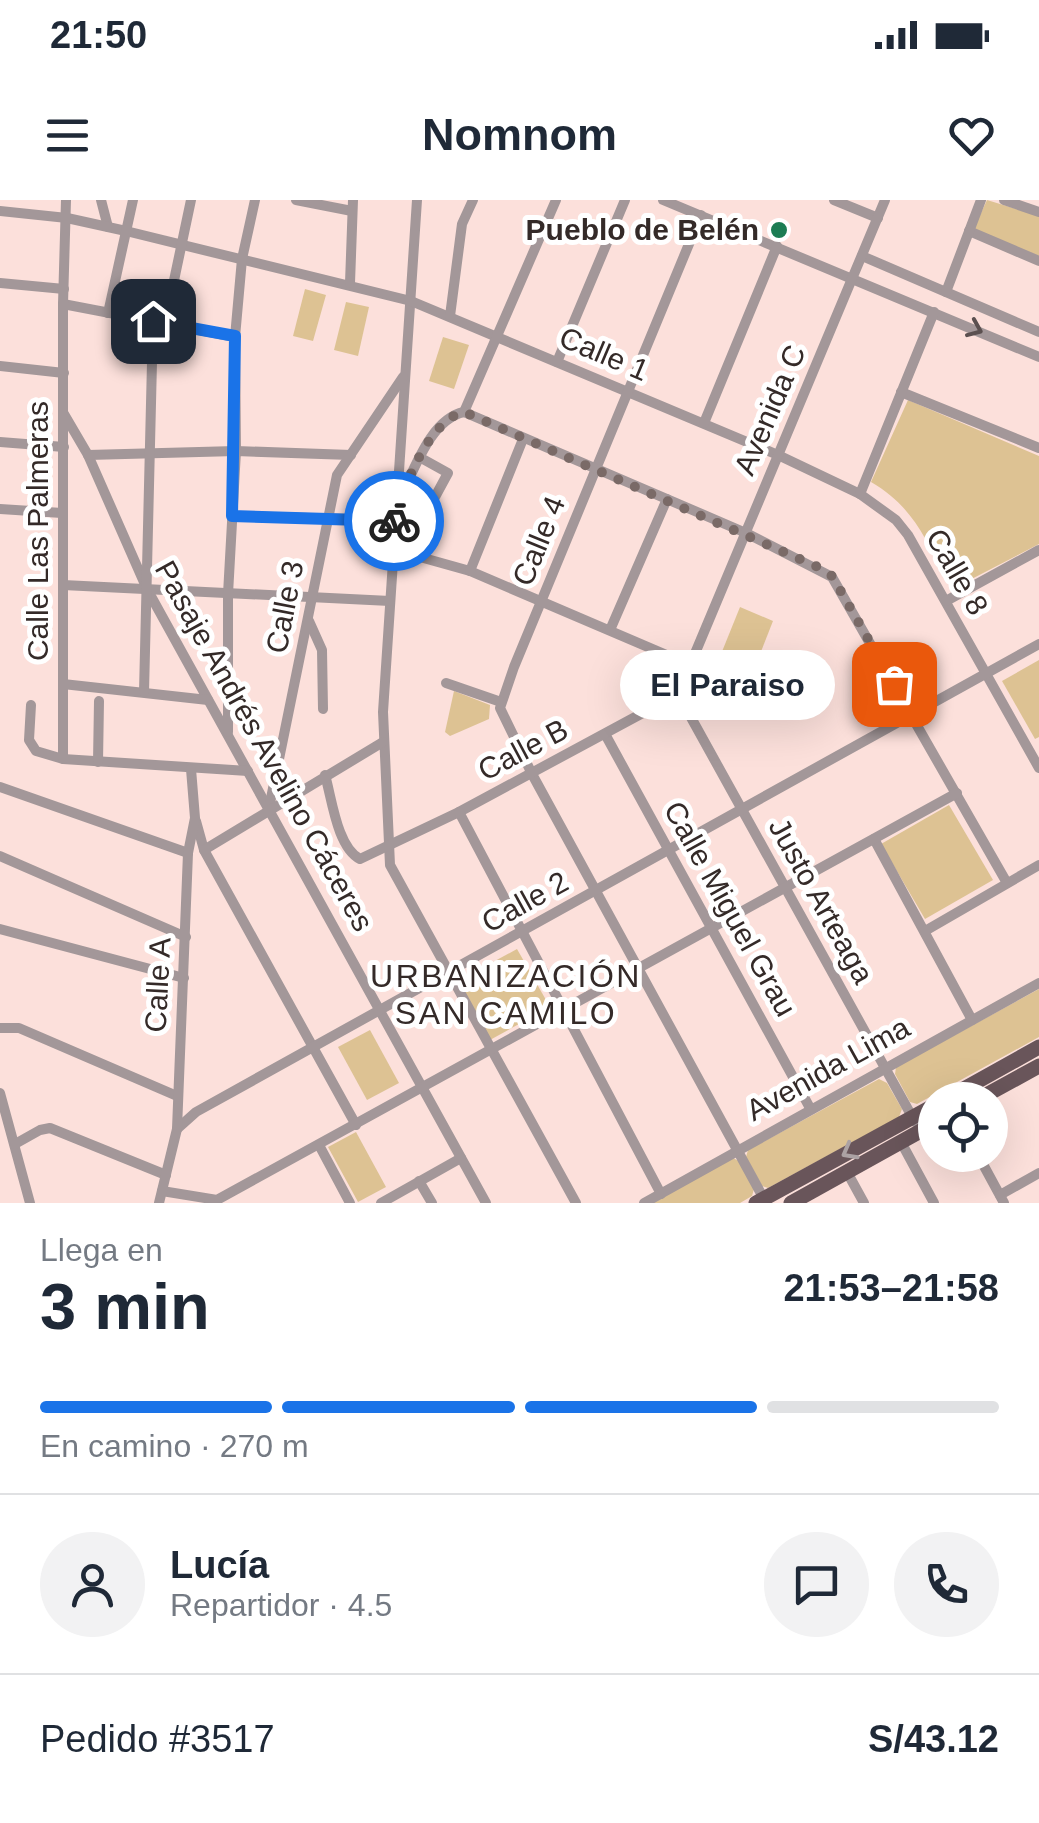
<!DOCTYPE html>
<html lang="es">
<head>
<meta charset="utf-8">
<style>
	:root { --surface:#fff; --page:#f2f2f3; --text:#1f2937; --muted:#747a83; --line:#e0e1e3; --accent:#1a73e8 }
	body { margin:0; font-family:Helvetica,sans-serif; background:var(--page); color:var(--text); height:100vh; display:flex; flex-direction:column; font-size:38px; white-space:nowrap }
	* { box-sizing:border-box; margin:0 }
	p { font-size:32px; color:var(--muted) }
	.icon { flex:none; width:55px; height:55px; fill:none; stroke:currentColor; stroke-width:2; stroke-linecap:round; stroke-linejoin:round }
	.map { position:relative; height:1003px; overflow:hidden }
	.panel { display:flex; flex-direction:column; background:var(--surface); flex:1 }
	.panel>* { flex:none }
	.tools { position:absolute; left:918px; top:882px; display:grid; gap:20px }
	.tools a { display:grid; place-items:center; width:90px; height:90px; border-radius:50%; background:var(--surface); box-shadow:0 10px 40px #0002; font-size:50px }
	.pin { position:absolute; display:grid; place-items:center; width:85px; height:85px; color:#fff; margin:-42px; border-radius:20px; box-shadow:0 5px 15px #0006 }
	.courier { position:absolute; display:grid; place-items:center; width:100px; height:100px; margin:-50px; border:8px solid #1a73e8; border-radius:50%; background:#fff; color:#222; box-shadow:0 2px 12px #0007 }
	.bubble { position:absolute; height:70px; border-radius:35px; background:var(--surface); box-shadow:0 10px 40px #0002; font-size:32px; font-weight:700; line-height:70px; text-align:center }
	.overview em { font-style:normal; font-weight:700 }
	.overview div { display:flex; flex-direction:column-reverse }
	.overview { display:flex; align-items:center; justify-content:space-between; height:170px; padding:0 40px }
	h1 { font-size:65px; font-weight:700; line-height:75px }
	.bar { display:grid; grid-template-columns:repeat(4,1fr); gap:15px 10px; align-content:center; height:120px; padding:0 40px }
	.bar i { height:12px; border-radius:8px; background:var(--line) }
	.bar .selected { background:var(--accent) }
	.bar p { grid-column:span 4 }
	.line { display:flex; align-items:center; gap:25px; padding:0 40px; border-top:2px solid var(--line) }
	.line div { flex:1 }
	.round { display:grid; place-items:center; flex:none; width:105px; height:105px; border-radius:52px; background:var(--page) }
	.status { display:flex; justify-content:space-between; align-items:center; height:70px; padding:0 50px; background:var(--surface); direction:ltr }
	.status svg { height:28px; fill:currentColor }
	header { display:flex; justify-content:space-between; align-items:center; height:130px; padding:0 40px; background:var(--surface); font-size:45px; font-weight:700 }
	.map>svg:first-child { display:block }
</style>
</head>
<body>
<div class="status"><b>21:50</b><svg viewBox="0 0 49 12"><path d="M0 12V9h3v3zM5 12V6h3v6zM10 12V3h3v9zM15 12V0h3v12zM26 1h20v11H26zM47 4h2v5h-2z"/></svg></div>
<header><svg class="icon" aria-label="menu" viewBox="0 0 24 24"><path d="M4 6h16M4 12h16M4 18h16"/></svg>Nomnom<svg class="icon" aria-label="heart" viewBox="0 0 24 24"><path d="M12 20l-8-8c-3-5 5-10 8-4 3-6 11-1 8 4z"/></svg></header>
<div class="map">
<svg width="1039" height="1003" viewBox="0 0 1039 1003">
	<rect width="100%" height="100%" fill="#fce0db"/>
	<!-- green -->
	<g fill="#ddc293">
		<path d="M987,0L1039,16V56L973,30Z"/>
		<path d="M305,89L326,95L313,141L293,136Z"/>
		<path d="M346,102L369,107L358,156L334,150Z"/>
		<path d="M443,137L469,145L454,189L429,181Z"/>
		<path d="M908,200L1039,256V344L962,384L955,375H945C923,335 912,306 871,282Z"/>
		<path d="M740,407L773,421L751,477L717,464Z"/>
		<path d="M1039,460V537L1035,539L1002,481Z"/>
		<path d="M454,491L490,505L489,519L450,536L445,532Z"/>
		<path d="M949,605L993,680L925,719L881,644Z"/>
		<path d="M517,749L550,807L490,840L458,781Z"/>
		<path d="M1039,789V837L917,904L910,902L895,874L896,867Z"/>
		<path d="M370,830L399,883L367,900L338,847Z"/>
		<path d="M879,879L887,883L902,909L899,917L768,988L762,986L746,957L748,950Z"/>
		<path d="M356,932L386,987L358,1002L328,947Z"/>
		<path d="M731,957L739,961L754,989L752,996L740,1003H648Z"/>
	</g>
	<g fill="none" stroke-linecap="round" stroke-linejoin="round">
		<!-- street -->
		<g stroke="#a39799" stroke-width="10">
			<path d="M101,0L108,27"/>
			<path d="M296,0L352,11"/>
			<path d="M417,0L383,512L390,665L576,1003"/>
			<path d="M663,0L1039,157"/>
			<path d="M834,0L878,18"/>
			<path d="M1004,0L1039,12"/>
			<path d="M0,11L67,18L126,31L411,101L778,255L860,294L896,320L908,335L1039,568"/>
			<path d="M701,15L514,467L500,508L532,574L764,999"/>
			<path d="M969,31L1039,61"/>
			<path d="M862,56L1039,132"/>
			<path d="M0,83L64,89"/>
			<path d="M350,83L353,0"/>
			<path d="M946,92L981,0"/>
			<path d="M63,104L235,137"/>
			<path d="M108,113L133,0"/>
			<path d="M450,116L462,24L473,0"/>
			<path d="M165,123L191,0"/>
			<path d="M557,162L625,0"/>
			<path d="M0,166L64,173"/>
			<path d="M901,192L1039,248"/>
			<path d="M464,212L746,333L832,377L1007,683"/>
			<path d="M464,212L556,0"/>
			<path d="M64,214L88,255L147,389L486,1003"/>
			<path d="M704,223L777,46"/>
			<path d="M0,242L64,247"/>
			<path d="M88,255L236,251L351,255"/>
			<path d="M860,294L934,112"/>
			<path d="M401,296C415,268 431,219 464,212"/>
			<path d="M0,309L62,313"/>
			<path d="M232,316L422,321L448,273L421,258"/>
			<path d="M395,350L470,371L690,465"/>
			<path d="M470,371L523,239"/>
			<path d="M63,385L390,401"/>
			<path d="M946,401L1039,350"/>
			<path d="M309,421L322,450L323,509"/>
			<path d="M610,430L667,299"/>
			<path d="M446,483L501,502"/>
			<path d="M63,484L208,500"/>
			<path d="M144,492L153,121"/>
			<path d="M678,494L885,0"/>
			<path d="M678,494L915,922"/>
			<path d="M31,505L29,540L36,551L63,559L248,571"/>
			<path d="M228,532V394L236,251L235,137L242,59L255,0"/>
			<path d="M605,534L810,908"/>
			<path d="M63,559V104L66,0"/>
			<path d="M98,562L99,501"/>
			<path d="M325,575C332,599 337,647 360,659L459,612L678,494"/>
			<path d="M0,587L188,653"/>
			<path d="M269,608L337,275L403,177"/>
			<path d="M459,612L661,994"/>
			<path d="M196,621L204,650L356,925"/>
			<path d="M874,639L972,820"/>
			<path d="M204,650L383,542"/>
			<path d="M0,656L186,737"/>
			<path d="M0,729L184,778"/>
			<path d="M925,731L1039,665"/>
			<path d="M0,828H19L177,896"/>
			<path d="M0,893L30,1003"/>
			<path d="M177,929L196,912L1039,444"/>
			<path d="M901,942L934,1003"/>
			<path d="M15,944L40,930L50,928L166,975"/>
			<path d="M319,945L350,1003"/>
			<path d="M978,955L1004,1003"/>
			<path d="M847,972L864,1003"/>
			<path d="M419,981L432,1003"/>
			<path d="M162,991L217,1000L957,593"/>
			<path d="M1000,995L1039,973"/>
			<path d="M159,1003L177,929L188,653L195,618L191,569"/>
			<path d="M381,1003L461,958"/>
			<path d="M644,1003L1039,783"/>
		</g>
		<!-- primary -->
		<g stroke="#69555a" stroke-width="15">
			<path d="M944,900L1039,847"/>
			<path d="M977,900L1039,866"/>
			<path d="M756,1003L935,905"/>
			<path d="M791,1003L935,923"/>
		</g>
	</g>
	<!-- one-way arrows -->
	<defs><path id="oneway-chevron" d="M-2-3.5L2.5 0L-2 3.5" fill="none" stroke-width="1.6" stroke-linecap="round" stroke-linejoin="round" transform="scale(2.5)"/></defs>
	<use stroke="#5b5050" href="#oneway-chevron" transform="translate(975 129) rotate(23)"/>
	<use stroke="#aca2a4" href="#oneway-chevron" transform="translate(849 952) rotate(151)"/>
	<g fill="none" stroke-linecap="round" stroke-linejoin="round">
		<!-- done -->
		<path stroke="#7a6a67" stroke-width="10" stroke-dasharray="0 18" d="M394,321L397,322C399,291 431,218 464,212L818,367L832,376L894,484"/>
		<!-- route -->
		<path stroke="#1a73e8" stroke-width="12" d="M153,121L235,136L232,316L394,321"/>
	</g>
	<!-- markers -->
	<circle fill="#1c7c53" stroke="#fff" stroke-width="4" cx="779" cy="30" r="10"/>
	<g text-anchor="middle" stroke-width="10" stroke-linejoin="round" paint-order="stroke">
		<!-- poi labels -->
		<g font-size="30" font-weight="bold" fill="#342a28" stroke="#fff" text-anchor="end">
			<text x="759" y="40">Pueblo de Belén</text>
		</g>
		<!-- street labels -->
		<g font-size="30" fill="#342a28" stroke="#fff">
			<text transform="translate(604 154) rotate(23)" y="10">Calle 1</text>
			<text transform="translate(770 210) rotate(-67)" y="10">Avenida C</text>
			<text transform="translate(38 331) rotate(-90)" y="10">Calle Las Palmeras</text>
			<text transform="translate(539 341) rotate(-68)" y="10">Calle 4</text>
			<text transform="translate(957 372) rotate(60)" y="10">Calle 8</text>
			<text transform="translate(285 407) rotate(-79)" y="10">Calle 3</text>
			<text transform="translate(264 546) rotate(61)" y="10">Pasaje Andrés Avelino Cáceres</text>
			<text transform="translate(523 550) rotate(-28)" y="10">Calle B</text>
			<text transform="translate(821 701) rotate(61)" y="10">Justo Arteaga</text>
			<text transform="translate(525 702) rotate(-29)" y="10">Calle 2</text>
			<text transform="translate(730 709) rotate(61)" y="10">Calle Miguel Grau</text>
			<text transform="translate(158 785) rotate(-87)" y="10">Calle A</text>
			<text transform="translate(828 869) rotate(-29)" y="10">Avenida Lima</text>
		</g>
		<!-- neighbourhood labels -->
		<g font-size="32" letter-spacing="2.5" fill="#342a28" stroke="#fff">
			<text x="506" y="787">URBANIZACIÓN<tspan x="506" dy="37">SAN CAMILO</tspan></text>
		</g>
	</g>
</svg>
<div class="tools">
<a><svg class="icon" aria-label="locate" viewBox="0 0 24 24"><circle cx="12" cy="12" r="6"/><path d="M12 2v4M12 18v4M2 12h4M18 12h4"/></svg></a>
</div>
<div class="pin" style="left:894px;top:484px;background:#ea580c"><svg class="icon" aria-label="bag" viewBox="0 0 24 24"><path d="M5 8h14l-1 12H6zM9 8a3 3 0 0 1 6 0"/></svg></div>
<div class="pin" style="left:153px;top:121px;background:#1f2937"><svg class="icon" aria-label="home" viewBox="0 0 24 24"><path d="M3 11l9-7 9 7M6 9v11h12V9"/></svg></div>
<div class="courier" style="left:394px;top:321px"><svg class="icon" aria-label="bike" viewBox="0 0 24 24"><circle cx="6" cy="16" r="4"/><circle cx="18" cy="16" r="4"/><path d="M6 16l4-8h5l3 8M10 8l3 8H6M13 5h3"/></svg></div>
<div class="bubble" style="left:620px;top:450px;width:215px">El Paraiso</div>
</div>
<section class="panel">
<div class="overview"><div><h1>3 min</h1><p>Llega en</p></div><em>21:53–21:58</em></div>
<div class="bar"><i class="selected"></i><i class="selected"></i><i class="selected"></i><i></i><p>En camino · 270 m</p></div>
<div class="line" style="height:180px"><a class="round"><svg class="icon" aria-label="person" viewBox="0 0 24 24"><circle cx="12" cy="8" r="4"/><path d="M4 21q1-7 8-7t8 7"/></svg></a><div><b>Lucía</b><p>Repartidor · 4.5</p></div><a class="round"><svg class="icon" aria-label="chat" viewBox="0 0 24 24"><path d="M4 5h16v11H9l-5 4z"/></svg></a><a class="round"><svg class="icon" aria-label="phone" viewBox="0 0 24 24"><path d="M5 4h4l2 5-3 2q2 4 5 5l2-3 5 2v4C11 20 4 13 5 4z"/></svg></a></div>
<div class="line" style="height:130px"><div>Pedido #3517</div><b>S/43.12</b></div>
</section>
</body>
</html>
